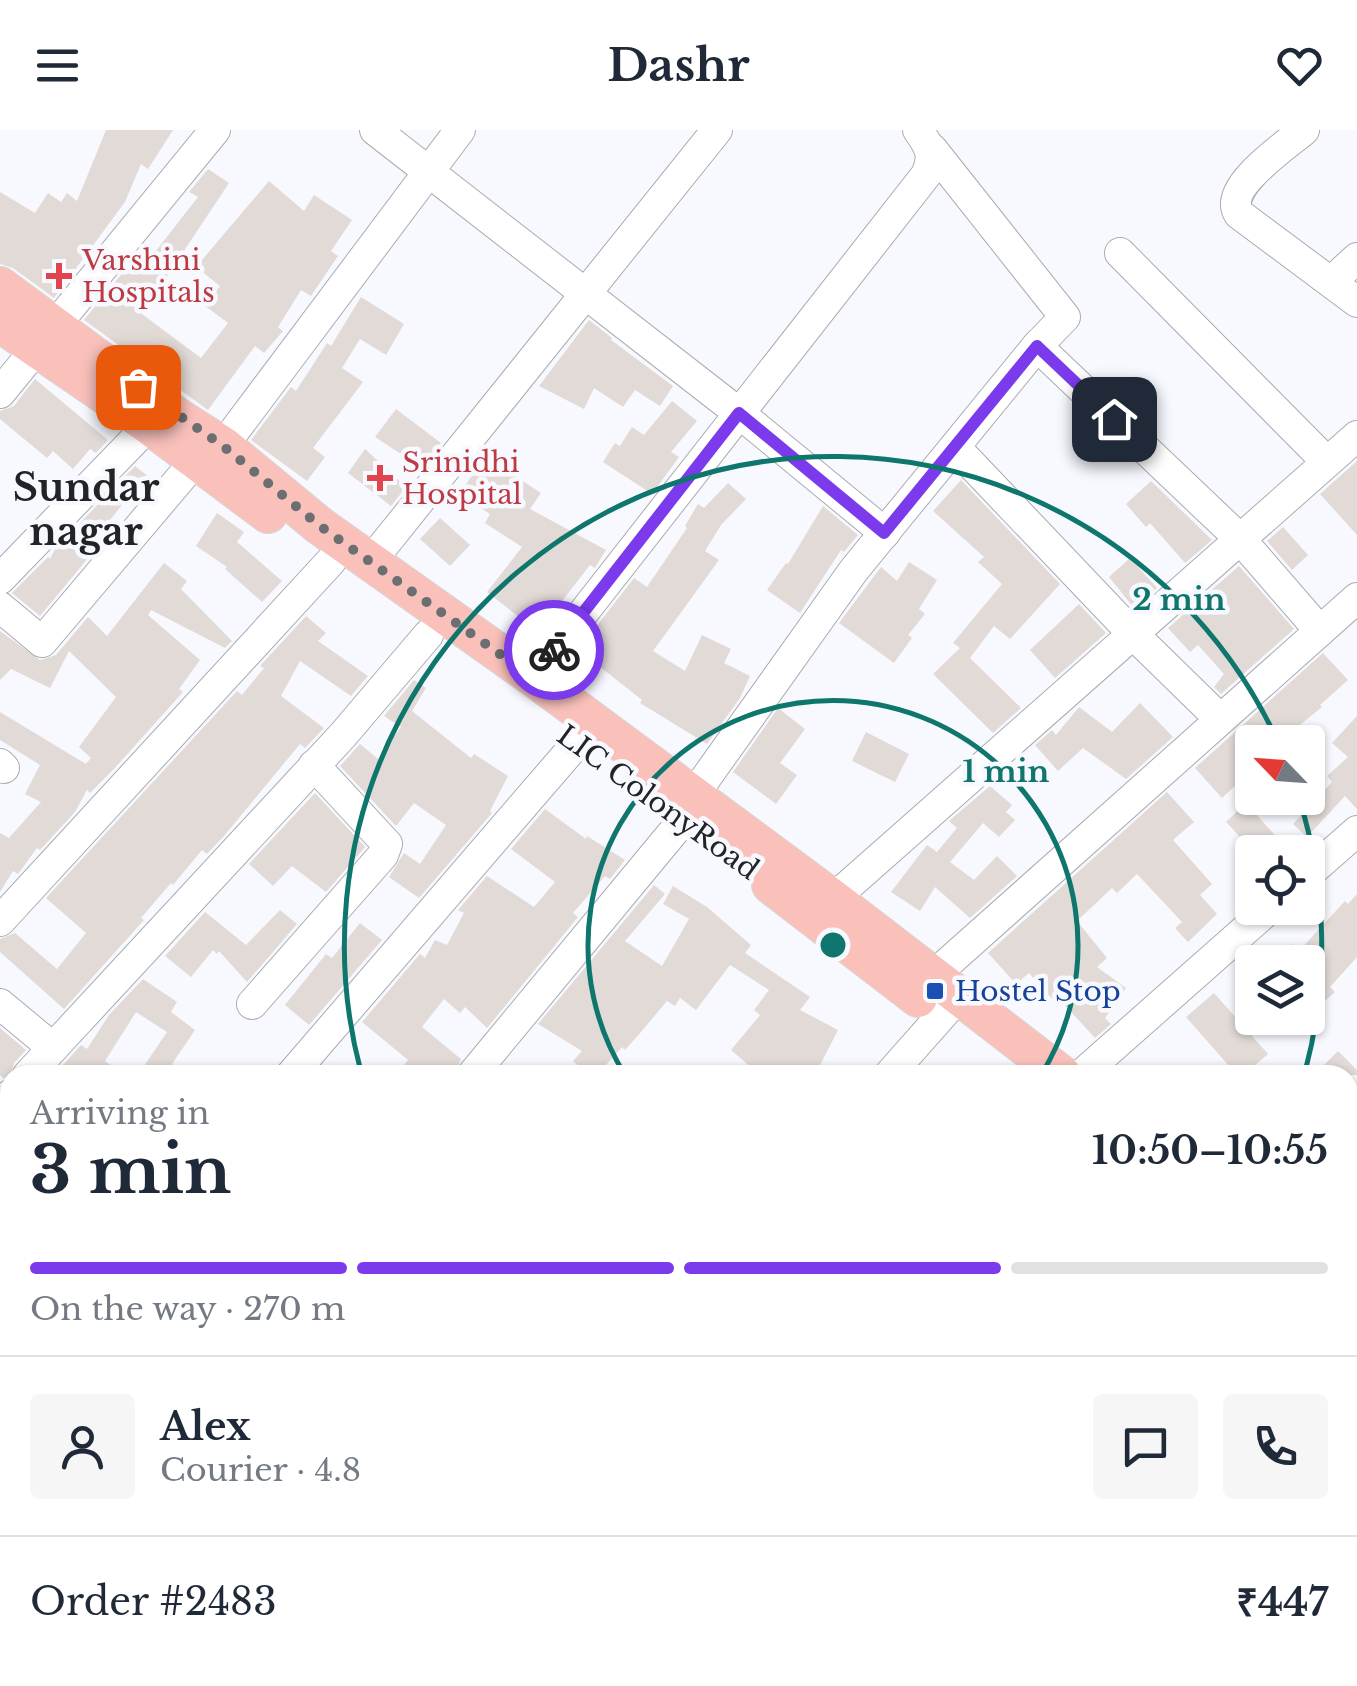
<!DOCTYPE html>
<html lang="en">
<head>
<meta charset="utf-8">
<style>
	:root { --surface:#fff; --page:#f6f6f7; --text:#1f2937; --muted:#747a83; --line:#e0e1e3; --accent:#7c3aed }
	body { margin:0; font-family:"Libre Baskerville",serif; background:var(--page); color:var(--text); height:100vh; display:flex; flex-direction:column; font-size:38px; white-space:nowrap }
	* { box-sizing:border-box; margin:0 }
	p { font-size:32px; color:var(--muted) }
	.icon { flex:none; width:55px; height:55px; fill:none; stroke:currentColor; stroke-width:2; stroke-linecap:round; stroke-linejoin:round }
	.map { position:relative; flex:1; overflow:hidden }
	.sheet { position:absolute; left:0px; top:935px; width:1358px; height:622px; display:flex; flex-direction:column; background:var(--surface); border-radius:30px 30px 0 0; box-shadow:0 2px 8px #0004 }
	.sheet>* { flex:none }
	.needle { width:65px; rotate:295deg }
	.controls { position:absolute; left:1235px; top:595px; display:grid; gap:20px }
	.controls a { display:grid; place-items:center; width:90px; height:90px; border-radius:10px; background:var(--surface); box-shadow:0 2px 8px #0004; font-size:50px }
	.pin { position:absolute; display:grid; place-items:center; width:85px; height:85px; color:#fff; margin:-42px; border-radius:20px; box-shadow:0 5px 15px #0006 }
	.courier { position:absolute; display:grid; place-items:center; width:100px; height:100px; margin:-50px; border:8px solid #7c3aed; border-radius:50%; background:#fff; color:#222; box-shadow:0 2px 12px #0007 }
	.overview em { font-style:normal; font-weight:800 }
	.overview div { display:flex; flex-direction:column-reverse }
	.overview { display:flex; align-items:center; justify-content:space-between; height:170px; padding:0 30px }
	h1 { font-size:65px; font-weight:800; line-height:75px }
	.bar { display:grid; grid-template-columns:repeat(4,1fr); gap:15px 10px; align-content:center; height:120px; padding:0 30px }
	.bar i { height:12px; border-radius:8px; background:var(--line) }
	.bar .selected { background:var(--accent) }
	.bar p { grid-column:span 4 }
	.line { display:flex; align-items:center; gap:25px; padding:0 30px; border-top:2px solid var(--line) }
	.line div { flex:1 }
	.round { display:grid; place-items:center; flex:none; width:105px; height:105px; border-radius:10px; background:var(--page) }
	header { display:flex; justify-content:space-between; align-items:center; height:130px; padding:0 30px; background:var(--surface); font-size:45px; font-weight:800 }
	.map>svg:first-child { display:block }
</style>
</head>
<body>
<header><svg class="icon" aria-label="menu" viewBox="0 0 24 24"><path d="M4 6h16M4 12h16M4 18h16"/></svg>Dashr<svg class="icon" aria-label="heart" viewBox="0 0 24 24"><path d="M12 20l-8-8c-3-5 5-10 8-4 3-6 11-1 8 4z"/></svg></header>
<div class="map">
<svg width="1357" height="1556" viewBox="0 0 1357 1556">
	<rect width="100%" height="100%" fill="#f8f9ff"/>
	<!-- building -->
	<g fill="#e1dad6">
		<path d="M106,0H173L148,39L141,34L125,72L54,168L13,138L0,134V62L35,83L48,63L61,72L67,63L77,71Z"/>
		<path d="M208,39L229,53L142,184L201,228L228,193L204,175L220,156L196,137L269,51L304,81L314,65L352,90L331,121L338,126L311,166L301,160L278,197L283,201L264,223L255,216L208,280L84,190L142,119L152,126L198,67L189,62Z"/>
		<path d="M361,167L404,194L386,225L360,209L342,238L363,252L313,318L325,327L307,351L251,310L291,257L296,261L327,213L331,216Z"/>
		<path d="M589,190L612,208L611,210L673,256L660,276L635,260L623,277L594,258L584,279L539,256Z"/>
		<path d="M35,249L108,310L96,323L90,319L73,339L53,321L47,328L0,289V281L14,276Z"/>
		<path d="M672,271L697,291L671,322L679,327L652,364L603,332L615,313L620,316L632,297L644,305Z"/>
		<path d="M396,279L441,313L422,338L375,307Z"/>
		<path d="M365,319L406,357L391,376L348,343Z"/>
		<path d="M484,326L541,363L530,379L606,420L595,438L590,435L538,502L487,462L522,417L485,393L490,384L460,364Z"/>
		<path d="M1357,331V405L1320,364Z"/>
		<path d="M135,336L154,351L143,364L135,358L93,412L98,416L40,486L12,463L48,427L50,429L55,419Z"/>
		<path d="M961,350L1060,454L1010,509L994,496L970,528L1021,578L993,603L933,544L960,518L953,513L1002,454L978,432L984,427L933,381Z"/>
		<path d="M1151,351L1212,410L1185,433L1150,393L1146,397L1126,374Z"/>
		<path d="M728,353L746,369L721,395L705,421L719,430L653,521L685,541L702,505L731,519L724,533L750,546L740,568L707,614L640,573L642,570L599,536L593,545L571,529L634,448L647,457L687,398L685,396L698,374L704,378Z"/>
		<path d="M823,376L858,405L844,422L841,420L800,483L767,460L786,433L788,434Z"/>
		<path d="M217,383L244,402L237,412L282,451L262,472L225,439L227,437L196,416Z"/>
		<path d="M440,388L470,415L450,436L420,409Z"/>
		<path d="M1283,397L1308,425L1292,440L1267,411Z"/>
		<path d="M1130,428L1157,458L1134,478L1109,447Z"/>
		<path d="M909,432L937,450L919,479L925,484L908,505L912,508L894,533L839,493L881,437L897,451Z"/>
		<path d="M164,433L187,451L181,459L232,511L225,518L151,480L148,485L200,530L179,559L183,562L113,640L90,663L87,660L75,682L40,720L37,718L18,744L13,741L0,762V703L9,708L41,672L25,664L40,635L0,610V582L86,634L91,628L79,617L116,567L69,521L50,558L11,539L0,550V501L40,530L56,525L88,487L107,506Z"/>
		<path d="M1239,436L1294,499L1221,564L1214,557L1224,544L1198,515L1190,522L1168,498Z"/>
		<path d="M1079,474L1106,503L1055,548L1030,520Z"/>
		<path d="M306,486L326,503L318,511L368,546L351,566L300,531L281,566L324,598L305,618L300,614L224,706L207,724L202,720L173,755L171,753L141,788L144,790L64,879L0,822V809L15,803L57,839L86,803L46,768L237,561L242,565L264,538L260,536Z"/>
		<path d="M1323,523L1348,550L1320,575L1322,577L1279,612H1252V640L1222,668L1195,638Z"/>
		<path d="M414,550L426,558L412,581L471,628L474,624L508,646L490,681L492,683L419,768L389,747L404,723L420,734L446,695L414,673L396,696L340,636L360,614L378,629L401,597L384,586Z"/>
		<path d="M1140,573L1173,607L1126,649L1083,618L1058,641L1035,615L1052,600L1056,605L1079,577L1112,602Z"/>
		<path d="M778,578L805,599L780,633L797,645L776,674L733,642Z"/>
		<path d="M1357,586V679L1345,666L1307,707L1293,694L1332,652L1327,646L1348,627L1332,613Z"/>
		<path d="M866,602L909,624L895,652L852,631Z"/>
		<path d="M990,656L1012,675L1006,682L1015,690L999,707L983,693L950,732L974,750L997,726L1017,746L970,788L935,757L920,781L891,762L927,715L937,722L957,698L949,691Z"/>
		<path d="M1167,662L1194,692L1173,710L1212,754L1200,765L1217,784L1188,812L1175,798L1182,792L1137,744L1117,763L1112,758L1077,791L1107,828L1097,837L1126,858L1105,888L1111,894L1095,908L1061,871L1057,874L1029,843L1016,854L988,823Z"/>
		<path d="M315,663L365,717L326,762L292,736L273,756L249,734Z"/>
		<path d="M1246,673L1282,713L1271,722H1254L1226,692Z"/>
		<path d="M545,679L586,709L587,706L625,730L610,749L605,746L573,783L578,787L487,898L465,877L460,883L444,869L422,897L461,929L454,945H396L408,930L362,892L420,824L425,828L435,810L447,815L464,783L458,780L487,746L534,777L555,752L511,719Z"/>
		<path d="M654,755L665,764L625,811L662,836L689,789L663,774L673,756L707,777L751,815L745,823L810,867L800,880L838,900L820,935L836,945H760L731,920L760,885L754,880L769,860L730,835L696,880L680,868L675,876L667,871L641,902L625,920L622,917L597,945H588L573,931L582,921L538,894Z"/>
		<path d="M1357,764V827L1330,857L1335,862L1308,886V832H1272L1293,814L1299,821L1345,771L1348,774Z"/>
		<path d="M280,780L297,794L247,852L219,821L217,824L213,820L191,847L165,826L205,782L246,815Z"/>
		<path d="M360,793L382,810L309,895L285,875L326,824L332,828Z"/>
		<path d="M143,849L177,872L171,882L195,900L172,934L189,945H138L167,902L136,882L105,931L125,945H54L81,915L87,919L109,885Z"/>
		<path d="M1214,863L1268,924L1254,936L1263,945H1237L1186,887Z"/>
		<path d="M0,898L26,920L14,933L10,947L3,948L0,945Z"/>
		<path d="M1338,921L1357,940V945H1314Z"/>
	</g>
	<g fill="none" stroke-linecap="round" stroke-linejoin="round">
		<!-- minor casing -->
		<g stroke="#aaabb1" stroke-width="32">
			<g id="minor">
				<path d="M375,0L739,283L885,403"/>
				<path d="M1304,0C1284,17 1222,58 1239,84L1357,172"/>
				<path d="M932,19L1065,187L1037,216"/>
				<path d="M1120,123L1327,332"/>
				<path d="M1331,152L1357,128"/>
				<path d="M0,263L215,0"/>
				<path d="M223,316L460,0"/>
				<path d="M955,317L1134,505L1220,589"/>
				<path d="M371,431L717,0"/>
				<path d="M0,449L149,295"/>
				<path d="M0,477L42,512L196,330"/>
				<path d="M533,547L926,45C935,25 930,17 918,0"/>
				<path d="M0,634L4,638"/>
				<path d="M693,666L854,440L1037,216L1242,411L1320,501"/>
				<path d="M1308,744L1357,701"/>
				<path d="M833,769L1357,306"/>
				<path d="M0,791L331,431"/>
				<path d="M933,846L1357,468"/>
				<path d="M0,874L53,918L343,605L428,505"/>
				<path d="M252,874L383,725L387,714L314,635"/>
				<path d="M28,945L53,918"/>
				<path d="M291,945L577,613"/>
				<path d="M472,945L684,689"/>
				<path d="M889,945L959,866"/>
				<path d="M1081,945L1270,778"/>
				<path d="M0,976L10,965"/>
				<path d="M1348,1020L1357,1011"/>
				<path d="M0,1025L10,1032"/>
				<path d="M0,1288L10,1276"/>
				<path d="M1348,1414L1357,1405"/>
				<path d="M0,1467L10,1456"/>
				<path d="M1348,1489L1357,1497"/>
				<path d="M0,1513L10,1522"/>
				<path d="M39,1548L49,1556"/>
				<path d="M852,1548L862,1556"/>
				<path d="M100,1556L107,1548"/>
				<path d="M286,1556L294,1548"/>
				<path d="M464,1556L471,1548"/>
				<path d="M639,1556L648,1548"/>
				<path d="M812,1556L820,1548"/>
				<path d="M993,1556L1003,1548"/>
				<path d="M1199,1556L1208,1548"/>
			</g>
		</g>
		<!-- major casing -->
		<g stroke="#d7d7d8" stroke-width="40">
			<g id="major">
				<path d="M0,156L176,286L223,316L320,396L533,547L833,769L1062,945"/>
				<path d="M0,193L149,295L268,384"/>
				<path d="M771,755L918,868"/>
				<path d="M1348,1186L1357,1194"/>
				<path d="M1348,1218L1357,1227"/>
			</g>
		</g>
		<!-- minor -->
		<use href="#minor" stroke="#fff" stroke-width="30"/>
		<!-- major -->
		<use href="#major" stroke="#fac1bb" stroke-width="38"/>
	</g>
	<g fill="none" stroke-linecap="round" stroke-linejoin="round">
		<!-- done -->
		<path stroke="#6d6e71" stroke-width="10" stroke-dasharray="0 18" d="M138,257L223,316L320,396L532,547L554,520"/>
		<!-- route -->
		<path stroke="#7c3aed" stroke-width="12" d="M554,520L739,283L884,403L1037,216L1114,289"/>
	</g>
	<!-- distance rings -->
	<g fill="none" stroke="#0f766e" stroke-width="5">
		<path d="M625 945A245 245 0 1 1 1041 945"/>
		<path d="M361 942A489 489 0 0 1 1278 612M1299 668A489 489 0 0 1 1305 942"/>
	</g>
	<!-- markers -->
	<g fill="#e0444e" stroke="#f8f9ff" stroke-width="4">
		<path d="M54 131h10v10h10v10h-10v10h-10v-10h-10v-10h10z"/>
		<path d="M375 333h10v10h10v10h-10v10h-10v-10h-10v-10h10z"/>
	</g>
	<rect fill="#1a4fb4" stroke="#f8f9ff" stroke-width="4" x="925" y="851" width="20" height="20" rx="5"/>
	<g text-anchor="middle" stroke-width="9" stroke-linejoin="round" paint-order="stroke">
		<!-- health labels -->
		<g font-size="28" fill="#be3a42" stroke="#f8f9ff" text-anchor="start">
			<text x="82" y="140">Varshini<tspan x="82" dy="32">Hospitals</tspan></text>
			<text x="402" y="342">Srinidhi<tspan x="402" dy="32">Hospital</tspan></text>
		</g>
		<!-- street labels -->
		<g font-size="28" fill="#222325" stroke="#f8f9ff">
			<text transform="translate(658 672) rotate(36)" y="10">LIC ColonyRoad</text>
		</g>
		<!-- transit labels -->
		<g font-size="28" fill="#164399" stroke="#f8f9ff" text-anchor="start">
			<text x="955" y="871">Hostel Stop</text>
		</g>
		<!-- district labels -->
		<g font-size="38" font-weight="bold" fill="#222325" stroke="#f8f9ff">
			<text x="86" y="371">Sundar<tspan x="86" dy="44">nagar</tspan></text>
		</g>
	</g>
	<circle cx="833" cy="815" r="15" fill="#0f766e" stroke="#f8f9ff" stroke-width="5"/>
	<g font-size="30" text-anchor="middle" font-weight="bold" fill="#0f766e" stroke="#f8f9ff" stroke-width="9" stroke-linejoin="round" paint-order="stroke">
		<text x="1179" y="480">2 min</text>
		<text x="1006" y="652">1 min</text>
	</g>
</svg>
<div class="controls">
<a><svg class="needle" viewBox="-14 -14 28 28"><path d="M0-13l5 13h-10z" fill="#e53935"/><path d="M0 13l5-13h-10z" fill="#747a83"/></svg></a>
<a><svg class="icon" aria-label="locate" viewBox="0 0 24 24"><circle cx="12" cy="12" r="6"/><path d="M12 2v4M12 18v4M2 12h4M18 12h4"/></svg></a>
<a><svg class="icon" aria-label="layers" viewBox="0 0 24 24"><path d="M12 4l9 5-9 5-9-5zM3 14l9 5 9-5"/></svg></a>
</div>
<div class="pin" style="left:138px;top:257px;background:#ea580c"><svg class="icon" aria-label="bag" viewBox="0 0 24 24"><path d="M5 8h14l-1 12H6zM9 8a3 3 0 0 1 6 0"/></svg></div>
<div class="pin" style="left:1114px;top:289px;background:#1f2937"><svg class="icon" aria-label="home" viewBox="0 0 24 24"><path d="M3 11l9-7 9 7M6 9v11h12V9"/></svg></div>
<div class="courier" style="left:554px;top:520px"><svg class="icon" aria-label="bike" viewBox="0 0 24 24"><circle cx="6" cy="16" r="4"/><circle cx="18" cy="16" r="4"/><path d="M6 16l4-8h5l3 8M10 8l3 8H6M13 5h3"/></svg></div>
<section class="sheet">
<div class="overview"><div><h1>3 min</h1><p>Arriving in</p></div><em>10:50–10:55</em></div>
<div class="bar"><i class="selected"></i><i class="selected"></i><i class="selected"></i><i></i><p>On the way · 270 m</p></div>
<div class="line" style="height:180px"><a class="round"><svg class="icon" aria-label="person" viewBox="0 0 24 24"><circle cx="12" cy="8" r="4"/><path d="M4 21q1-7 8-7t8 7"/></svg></a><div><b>Alex</b><p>Courier · 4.8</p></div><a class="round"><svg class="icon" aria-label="chat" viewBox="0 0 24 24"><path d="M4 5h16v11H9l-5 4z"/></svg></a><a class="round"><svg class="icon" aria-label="phone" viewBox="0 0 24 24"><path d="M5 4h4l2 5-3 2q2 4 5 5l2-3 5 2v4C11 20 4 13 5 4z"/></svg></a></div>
<div class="line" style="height:130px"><div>Order #2483</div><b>₹447</b></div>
</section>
</div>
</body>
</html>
